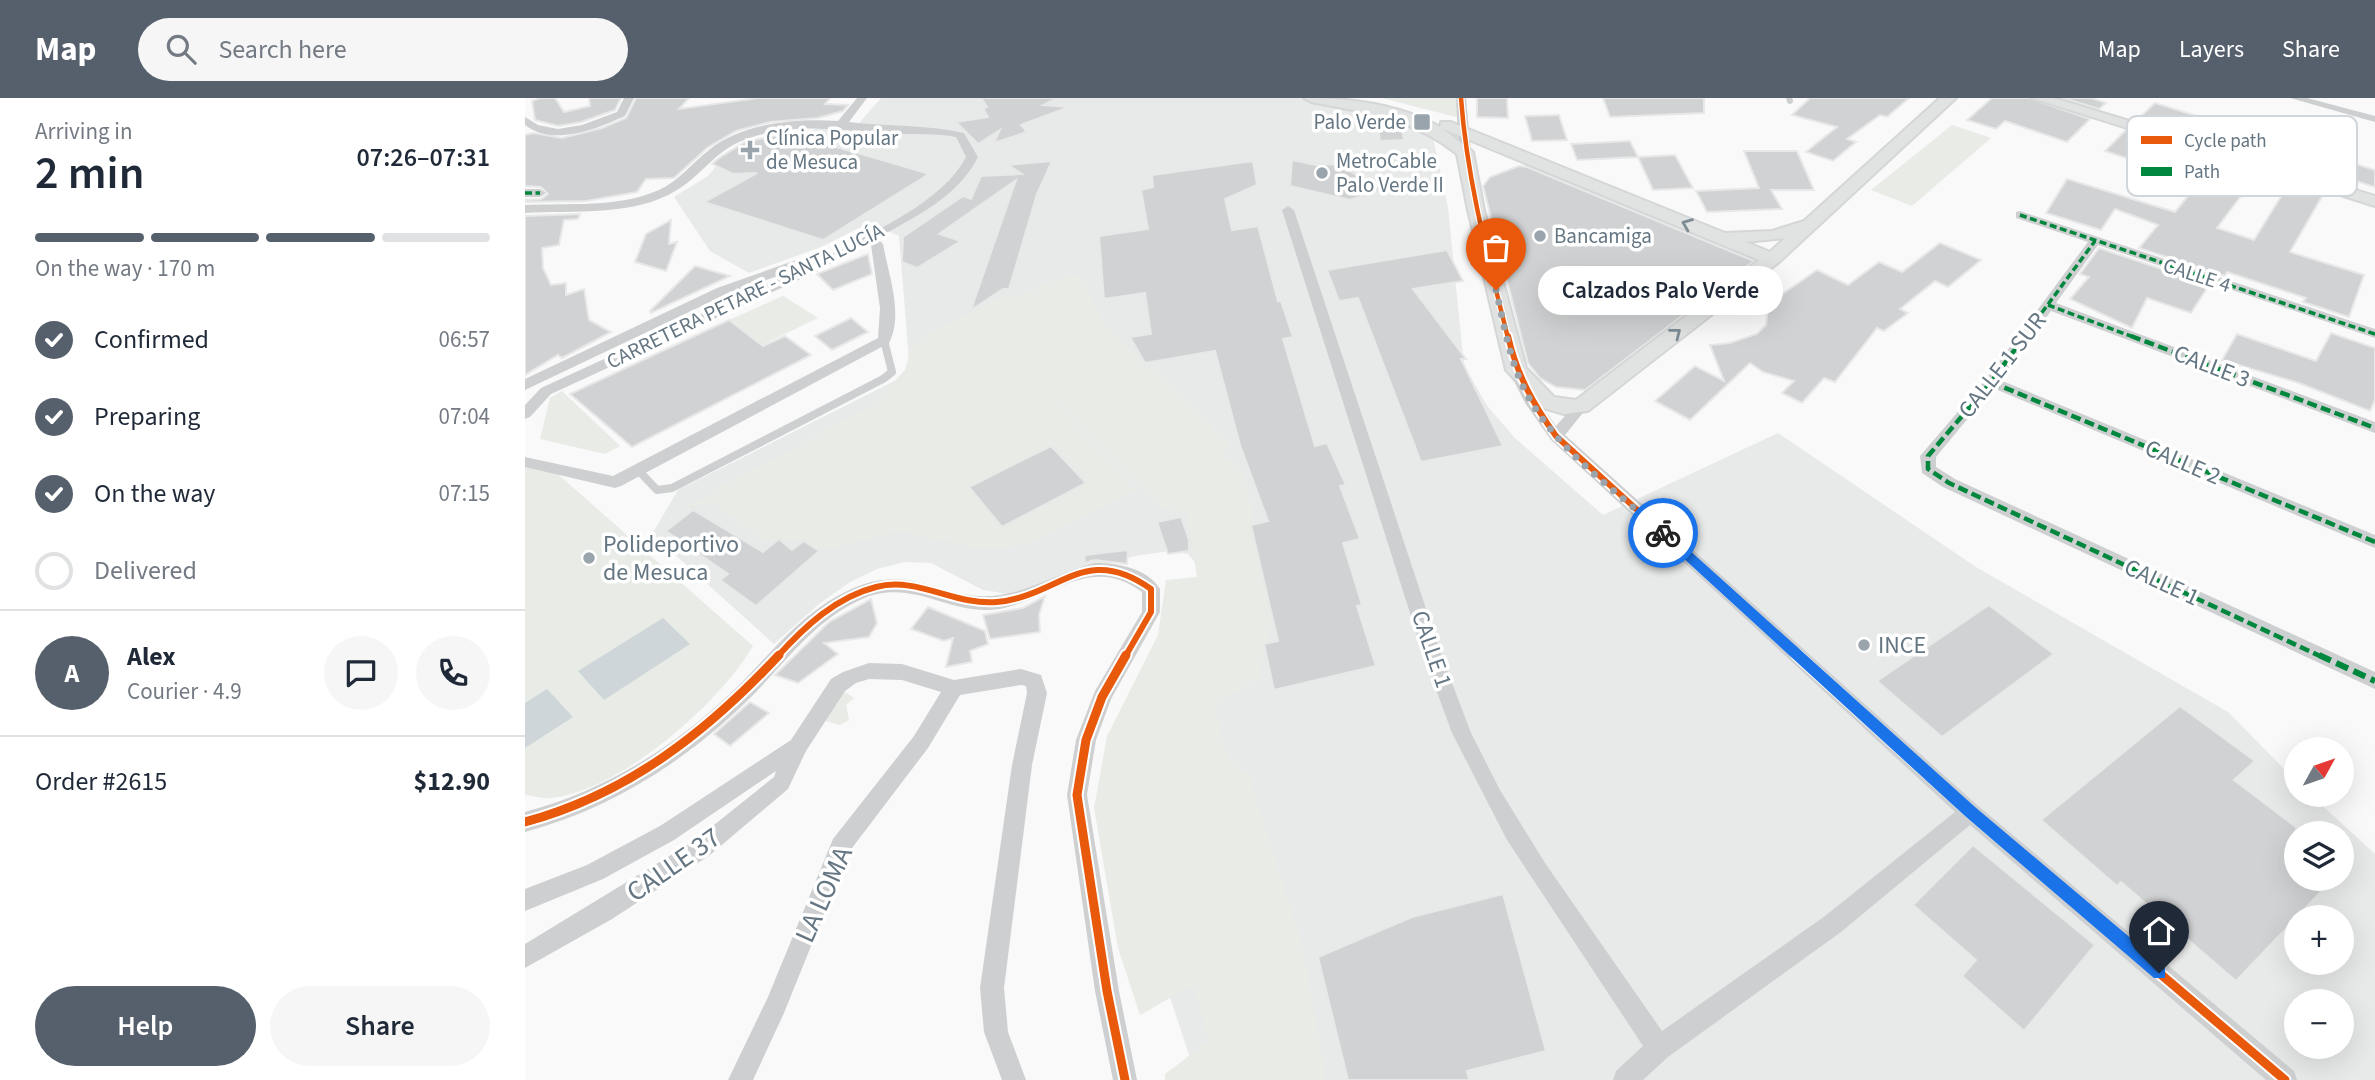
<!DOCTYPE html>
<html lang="en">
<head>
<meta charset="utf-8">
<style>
	:root { --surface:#fff; --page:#f6f6f7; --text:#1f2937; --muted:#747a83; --line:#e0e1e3; --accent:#56606c }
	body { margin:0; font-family:"Source Sans 3",sans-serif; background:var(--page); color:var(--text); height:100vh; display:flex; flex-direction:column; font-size:26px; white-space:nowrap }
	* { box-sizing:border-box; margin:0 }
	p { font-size:23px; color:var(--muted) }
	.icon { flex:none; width:38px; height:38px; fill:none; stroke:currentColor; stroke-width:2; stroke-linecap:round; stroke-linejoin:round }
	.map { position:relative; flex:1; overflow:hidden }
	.sheet { display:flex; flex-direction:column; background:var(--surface); width:525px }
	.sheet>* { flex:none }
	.needle { width:46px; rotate:50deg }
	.buttons { position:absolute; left:1759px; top:639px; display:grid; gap:14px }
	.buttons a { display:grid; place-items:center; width:70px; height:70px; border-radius:50%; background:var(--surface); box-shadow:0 7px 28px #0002; font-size:35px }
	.pin { position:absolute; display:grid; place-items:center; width:60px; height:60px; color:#fff; margin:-72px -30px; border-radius:50% 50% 50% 0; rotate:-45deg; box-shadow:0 0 7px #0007 }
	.pin .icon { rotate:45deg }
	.courier { position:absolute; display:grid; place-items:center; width:70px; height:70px; margin:-35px; border:5px solid #1a73e8; border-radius:50%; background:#fff; color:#222; box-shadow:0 2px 9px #0007 }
	.bubble { position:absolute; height:49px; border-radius:24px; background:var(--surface); box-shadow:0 7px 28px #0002; font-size:23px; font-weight:600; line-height:49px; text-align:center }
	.headline em { font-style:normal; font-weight:600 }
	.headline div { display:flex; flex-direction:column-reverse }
	.headline { display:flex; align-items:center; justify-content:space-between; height:119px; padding:0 35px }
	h1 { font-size:46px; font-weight:600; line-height:52px }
	.bar { display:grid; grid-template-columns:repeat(4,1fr); gap:10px 7px; align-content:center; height:84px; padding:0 35px }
	.bar i { height:9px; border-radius:5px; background:var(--line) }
	.bar .selected { background:var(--accent) }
	.bar p { grid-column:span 4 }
	.line { display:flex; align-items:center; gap:18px; padding:0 35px; border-top:2px solid var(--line) }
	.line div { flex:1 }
	.round { display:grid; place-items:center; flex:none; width:74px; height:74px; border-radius:37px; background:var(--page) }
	ol { padding:0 35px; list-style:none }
	li { display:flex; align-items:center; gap:21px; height:77px }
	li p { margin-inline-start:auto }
	li .icon { padding:7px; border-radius:50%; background:var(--accent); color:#fff; stroke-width:4 }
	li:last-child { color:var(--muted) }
	li i { width:38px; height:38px; border:4px solid var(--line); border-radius:50% }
	.cta { display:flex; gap:14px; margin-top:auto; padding:14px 35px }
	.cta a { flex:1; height:80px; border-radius:42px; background:var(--accent); color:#fff; font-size:28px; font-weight:600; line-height:80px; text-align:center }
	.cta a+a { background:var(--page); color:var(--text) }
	header { display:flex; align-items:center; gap:42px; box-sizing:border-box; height:98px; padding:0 35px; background:var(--accent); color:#fff }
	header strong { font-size:33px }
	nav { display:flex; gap:38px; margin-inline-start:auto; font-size:24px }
	.search { width:490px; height:63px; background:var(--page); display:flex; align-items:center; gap:18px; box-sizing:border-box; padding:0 24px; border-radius:38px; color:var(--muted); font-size:26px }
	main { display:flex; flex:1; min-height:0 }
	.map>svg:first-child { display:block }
</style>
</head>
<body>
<header>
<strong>Map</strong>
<div class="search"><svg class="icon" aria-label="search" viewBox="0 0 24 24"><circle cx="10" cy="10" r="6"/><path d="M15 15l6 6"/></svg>Search here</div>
<nav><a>Map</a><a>Layers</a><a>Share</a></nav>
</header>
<main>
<section class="sheet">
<div class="headline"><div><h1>2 min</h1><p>Arriving in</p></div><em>07:26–07:31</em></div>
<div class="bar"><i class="selected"></i><i class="selected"></i><i class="selected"></i><i></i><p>On the way · 170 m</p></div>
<ol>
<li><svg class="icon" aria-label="check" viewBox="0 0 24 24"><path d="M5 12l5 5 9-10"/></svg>Confirmed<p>06:57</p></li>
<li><svg class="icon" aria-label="check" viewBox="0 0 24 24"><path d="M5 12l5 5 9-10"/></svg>Preparing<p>07:04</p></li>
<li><svg class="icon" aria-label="check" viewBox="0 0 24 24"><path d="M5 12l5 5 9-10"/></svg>On the way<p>07:15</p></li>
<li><i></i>Delivered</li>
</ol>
<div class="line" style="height:126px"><b class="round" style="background:var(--accent);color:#fff">A</b><div><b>Alex</b><p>Courier · 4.9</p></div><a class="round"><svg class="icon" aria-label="chat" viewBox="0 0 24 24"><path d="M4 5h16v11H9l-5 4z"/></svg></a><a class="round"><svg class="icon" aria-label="phone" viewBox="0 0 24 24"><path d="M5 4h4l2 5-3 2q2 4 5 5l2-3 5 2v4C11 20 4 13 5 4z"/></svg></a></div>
<div class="line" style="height:91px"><div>Order #2615</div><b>$12.90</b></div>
<div class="cta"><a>Help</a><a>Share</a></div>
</section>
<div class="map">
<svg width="1850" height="982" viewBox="0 0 1850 982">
	<rect width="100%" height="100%" fill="#f9f9f9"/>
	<!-- built -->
	<path fill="#e8e9e9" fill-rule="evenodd" d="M356,0H785L877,17L907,35L923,110L939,268L963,309L990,340L1078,417L1253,335L1451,469L1703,614L1771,683V696L1786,697L1850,756V982H668L667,966L645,899L677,517L674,469L663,456L645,453L610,458L484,496L458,492L406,465L380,464L352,471L325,484L294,506L249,546L127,436L153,392L385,275L374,138L344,125L296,149L224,175L185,153L149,99L183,78L197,61L232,43L298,30L328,32ZM1771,735H1816V780H1771ZM1771,819H1816V864H1771ZM1771,903H1816V948H1771Z"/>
	<!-- green -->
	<g fill="#e8ebe6">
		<path d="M857,0H936L935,20Z"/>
		<path d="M1427,27L1466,40L1387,108L1346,92Z"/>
		<path d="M557,178C566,191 564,197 570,209C579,231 604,249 620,265L614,270L631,271L704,347L698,360L715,370L722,387L748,519L733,580L689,608L703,663L723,675L777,846L801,982H640V976L684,943L668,887L615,917L593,850L569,710L582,638L633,537L641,482L672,479L662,414L638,411L514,286L610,392L499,447L455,451L376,434L294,453L270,443H242L187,405L156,411L347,307L380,272L387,246L472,200L502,196L535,180Z"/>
		<path d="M258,198L293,220L237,247L204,222Z"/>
		<path d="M37,293L95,348L80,356L15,341L25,300Z"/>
		<path d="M0,367L27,371L228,548C194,606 96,692 27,700C18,701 8,698 0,697Z"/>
		<path d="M312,589L329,600L321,607L324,622L315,627L297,622Z"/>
	</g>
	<!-- water -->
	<g fill="#ced6d9">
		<path d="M138,520L165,546L79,602L53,573Z"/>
		<path d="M22,591L48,619L0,650V605Z"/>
	</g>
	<!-- building -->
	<g fill="#d0d2d3" stroke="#e8e8e8" stroke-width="2">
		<path d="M16,0H30L39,14L65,8L64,0H96L90,12L56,24L33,28L10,22L7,3Z"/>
		<path d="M111,0H164L154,11L233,0H305L300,6L323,7L318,13L293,20L245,24L211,33L182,50L149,80L121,81L112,94L61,103L0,104V102L16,101L23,96L16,89L0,88V37L8,35L37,40L77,30L101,20Z"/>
		<path d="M456,0H533L518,7L544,9L496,27L502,34L469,45L475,32L453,46L431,24L463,19L458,10L462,9Z"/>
		<path d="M952,0H982L983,20L952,19Z"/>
		<path d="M1078,0H1179V15L1085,19Z"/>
		<path d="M1285,0H1384L1362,19L1355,17L1322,41L1331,44L1308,63L1281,54L1312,29L1267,17Z"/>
		<path d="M1467,0H1504L1565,21L1542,44L1480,23L1471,31L1442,22Z"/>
		<path d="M1538,0H1566L1581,5L1574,11Z"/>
		<path d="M1630,5L1691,24L1677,39L1668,40L1612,22Z"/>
		<path d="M1034,17L1042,42L1007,43L1000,18Z"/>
		<path d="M852,22L876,28L879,42L855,43Z"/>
		<path d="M1601,32L1658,50L1637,72L1580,53Z"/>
		<path d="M262,35L371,66L404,76L298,142L179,104L232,75L208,76L187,66L194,60L220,44Z"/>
		<path d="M1105,43L1113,59L1052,62L1046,46Z"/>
		<path d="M1219,53H1272L1289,92H1246L1257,111L1182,114L1171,93L1234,90Z"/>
		<path d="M1792,54L1850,72V89L1809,76L1806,82L1773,72L1779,63L1783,64Z"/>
		<path d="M1150,57L1168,90L1128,92L1113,59Z"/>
		<path d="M767,62L791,67L812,66L857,91L825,102L765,88Z"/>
		<path d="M527,63L512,96L484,191H478L446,212L491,82L414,136L436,143L392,170L377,164L378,139L438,98L446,101L456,78L497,76L483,67Z"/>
		<path d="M728,63L732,87L700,101L707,132L733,128L753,203H756L768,239L758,241L790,348L802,345L821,387L815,388L835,441L818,445L837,507L832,508L851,568L749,592L739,546L753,543L726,427L743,423L715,347L690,253L620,265L605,239L626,236L620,195L579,201L574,138L623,131L616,92L628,89L627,77Z"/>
		<path d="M1701,64L1734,74L1692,130L1729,142L1765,84L1799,95L1765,154L1839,177L1824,219L1778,204L1781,200L1702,174L1700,178L1614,150L1633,127L1590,111L1576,132L1521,115L1542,81L1650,114L1685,71L1694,74Z"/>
		<path d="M994,68L1002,69L1229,163L1060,292L1031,289L1015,280L1003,265L958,88L965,79Z"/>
		<path d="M55,116L53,121L39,122L34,147L17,150L18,170L26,187L41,185V197L59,191L64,222L86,234L37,260L33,257L0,277V118Z"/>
		<path d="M146,122L144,146L152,144L141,173L110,164L121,136Z"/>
		<path d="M1415,145L1456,162L1423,189L1410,183L1375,211L1383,215L1359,233L1352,230L1310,284L1299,280L1277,305L1257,295L1269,283L1238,274L1225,265L1165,322L1130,303L1170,268L1199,283L1185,247L1205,245L1232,236L1241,227L1243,210L1238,200L1253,199L1292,172L1323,187L1354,164L1377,174Z"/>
		<path d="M1574,150L1684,187L1666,215L1622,200L1607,230L1545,201L1564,179L1555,176Z"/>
		<path d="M922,152L938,183L888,191L941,261H936L978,348L896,364L833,200L814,203L802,172Z"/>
		<path d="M343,156L347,176L308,192L292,176Z"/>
		<path d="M170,168L205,178L126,215L125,213Z"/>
		<path d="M326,220L343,234L307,252L290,238Z"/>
		<path d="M204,222L238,248L260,238L286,257L107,349L45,296Z"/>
		<path d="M1806,235L1850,250V302L1845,313L1774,285L1697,262L1712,236L1791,263Z"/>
		<path d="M526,348L561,385L477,429L444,389Z"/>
		<path d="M168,412L238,454L254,441L267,452L279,443L294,453L231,508L195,482L203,476L141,433Z"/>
		<path d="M656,419L664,442V453L643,456L632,424Z"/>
		<path d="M603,452L602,466L570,462L559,465L560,457Z"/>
		<path d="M520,498L514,517L515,534L465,541L458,517L498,510Z"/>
		<path d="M346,501L352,525L344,539L299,545L313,556L273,585L250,577L304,524Z"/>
		<path d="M1464,507L1529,556L1417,639L1352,583Z"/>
		<path d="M403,509L460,533L463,546L445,553L447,564L421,569L428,540L419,543L386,531Z"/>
		<path d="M225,604L244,615L205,648L189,636Z"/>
		<path d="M1655,608L1730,663L1709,682L1771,729V780H1809L1711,883L1596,784L1592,788L1516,722Z"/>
		<path d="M1448,747L1570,847L1499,933L1437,878L1451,862L1388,807Z"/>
		<path d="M978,796L1021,953L942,973L944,982H823L793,859L887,819Z"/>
	</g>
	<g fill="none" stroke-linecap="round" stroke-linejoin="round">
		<!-- secondary casing -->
		<g stroke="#d5d6d7" stroke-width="4">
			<g id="secondary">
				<path d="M779,0C824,0 875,6 915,29L916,24H926L1200,135L1247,133L1279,123L1415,0H1431L1253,165L1063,313L1039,316L1015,309L981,272L943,112L932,56C889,21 839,14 786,4ZM918,31L1234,162L1051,302L1029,299L1001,270L959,112L948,54ZM1260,140L1245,154L1221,144Z"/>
				<path d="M1507,0H1529L1850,98V108Z"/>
			</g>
		</g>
		<!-- lane-far1 -->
		<path stroke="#cecfd0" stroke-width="6" d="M1264,0L1265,3"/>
		<!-- lane -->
		<path stroke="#cecfd0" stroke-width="8" d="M113,372L132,392L147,390L358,281L367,274L359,242"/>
		<!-- street -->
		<g fill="#cecfd0" fill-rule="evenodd">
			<path d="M99,0H109L100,18C71,31 28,49 0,27V19L13,27L33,31L57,27L92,14Z"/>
			<path d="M332,0H342L324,24C362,29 401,26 439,35L453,59C433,99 390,119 352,140L358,146C363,175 379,217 364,245L96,388L90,390L0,369V359L88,378L353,240L355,210L346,147L343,145L291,174L26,296L5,319L0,321V307L16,290L286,166L202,196L0,292V281L192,190L277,160H287V166C334,140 416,108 441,59L431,39L425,38C402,35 379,37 356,35C307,32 267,24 219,42C191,52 177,77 152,92C109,119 48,112 0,115V107C44,105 93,110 134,92C154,83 167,65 184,52C217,25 272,20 313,23Z"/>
			<path d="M931,0H941L946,54L940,57L934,54Z"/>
			<path d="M1765,0H1782L1850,18V24Z"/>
			<path d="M0,91H15L21,95L15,99H0Z"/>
			<path d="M763,108L769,112L916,556L946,635L975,692L1020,765L1137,933L1300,818L1430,714L1026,342L1000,305L984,273L991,268L996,270L1014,304L1031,328L1051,305H1061V311L1040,337L1452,707L1769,973L1772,982H1741L1445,727L1316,834L1143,959L1118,982H1088L1091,973L1118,948L982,742L927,635L898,556L757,112Z"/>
			<path d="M1495,113L1850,231V240L1573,147L1531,205L1850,324V335L1526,213L1475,282L1850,437V450L1468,290L1411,359V369L1430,381L1850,574V591L1418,389L1397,375L1395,358L1461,281L1563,144L1491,120V114Z"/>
			<path d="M570,465C593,465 622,470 635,491V514L586,601L571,642L562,697L594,893L612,982H588L570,893L542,697L551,642L570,593L617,514V494C567,457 531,497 479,510C428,522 388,477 335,502C287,524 258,568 221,604C158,665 85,711 0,734V714C79,693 150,649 209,592C245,557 274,517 320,494C388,460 416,506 475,497C508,492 538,473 570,465Z"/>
			<path d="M344,565L377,566L429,582L496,571L516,577L522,595L507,667L479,890L483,934L501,982H477L459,934L455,890L487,667L502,595L501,588L496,587L435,597L403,650L324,754L259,915L228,982H203L243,899L308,741L389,638L416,594L377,582L344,581L331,585L320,593L281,653L263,691L185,757L87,821L0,870V846L169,743L249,679L251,673L149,742L78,781L0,813V791L62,767L135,728L266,642L306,581L318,574Z"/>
		</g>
		<!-- secondary -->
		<use href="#secondary" fill="#e1e2e2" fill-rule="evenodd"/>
		<!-- quiet-far2 -->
		<g stroke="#00873e" stroke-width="3.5" stroke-dasharray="7 3.5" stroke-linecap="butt">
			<path d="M0,95H15"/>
			<path d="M1495,117L1850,236"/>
			<path d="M1523,207L1611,240"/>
			<path d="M1498,240L1570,143"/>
		</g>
		<!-- quiet-far1 -->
		<g stroke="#00873e" stroke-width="4.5" stroke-dasharray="10 4.5" stroke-linecap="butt">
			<path d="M1500,238L1466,284L1403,358V371L1424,385L1797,559"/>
			<path d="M1606,238L1850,330"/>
			<path d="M1466,284L1850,444"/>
		</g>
		<!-- quiet -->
		<path stroke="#00873e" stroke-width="6" stroke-dasharray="13 6" stroke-linecap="butt" d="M1794,557L1850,583"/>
		<!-- cycleway-far2 casing -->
		<g stroke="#fff" stroke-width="7">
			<path id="cycleway-far2" d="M936,0C942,82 963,160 983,240"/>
		</g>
		<!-- cycleway-far1 casing -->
		<g stroke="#fff" stroke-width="10">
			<g id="cycleway-far1">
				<path d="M983,238C992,277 1008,306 1031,338L1274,559"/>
				<path d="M252,559C279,529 311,499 351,489C392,478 430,508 472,504C535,498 560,444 626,491V514L600,559"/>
			</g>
		</g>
		<!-- cycleway casing -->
		<g stroke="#fff" stroke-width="13">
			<g id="cycleway">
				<path d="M1272,557L1445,714L1760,982"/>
				<path d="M0,724C103,696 182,634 254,557"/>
				<path d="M600,982L582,893L552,697L561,642L577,599L601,557"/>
			</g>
		</g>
		<!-- cycleway-far2 -->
		<use href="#cycleway-far2" stroke="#e8590c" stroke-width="4.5"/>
		<!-- cycleway-far1 -->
		<use href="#cycleway-far1" stroke="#e8590c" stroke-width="6"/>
		<!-- cycleway -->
		<use href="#cycleway" stroke="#e8590c" stroke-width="9"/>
	</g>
	<!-- one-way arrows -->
	<defs><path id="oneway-chevron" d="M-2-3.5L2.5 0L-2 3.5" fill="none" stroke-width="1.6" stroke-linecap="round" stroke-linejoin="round" transform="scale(1.75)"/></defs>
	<g stroke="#7e8c96">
		<use href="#oneway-chevron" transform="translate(1162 126) rotate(-158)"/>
		<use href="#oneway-chevron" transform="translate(1151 235) rotate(-38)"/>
	</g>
	<!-- route -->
	<path fill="#1a73e8" d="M1134,432H1142L1450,709L1640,869V880H1629L1440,718L1134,438Z"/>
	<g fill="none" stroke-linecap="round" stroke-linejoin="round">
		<!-- done -->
		<path stroke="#99a4ac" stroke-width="7" stroke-dasharray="0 12.6" d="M971,192C980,230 986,272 1007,305C1038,357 1094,395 1138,435"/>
	</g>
	<!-- markers -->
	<g fill="#99a4ac" stroke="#fff" stroke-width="2.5">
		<rect x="888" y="15" width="18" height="18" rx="3.5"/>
		<path d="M221.5 41.5h7v7h7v7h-7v7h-7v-7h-7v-7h7z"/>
		<circle cx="797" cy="75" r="7"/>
		<circle cx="1015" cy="138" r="7"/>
		<circle cx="64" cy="460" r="7"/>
		<circle cx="1339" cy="547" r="7"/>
	</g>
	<g text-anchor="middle" stroke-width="7" stroke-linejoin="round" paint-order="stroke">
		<!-- far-poi labels -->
		<g font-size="21" fill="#657683" stroke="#fff" text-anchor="start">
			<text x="881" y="31" text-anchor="end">Palo Verde</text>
			<text x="241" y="47">Clínica Popular<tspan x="241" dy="24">de Mesuca</tspan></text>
			<text x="811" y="70">MetroCable<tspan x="811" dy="24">Palo Verde II</tspan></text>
			<text x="1029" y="145">Bancamiga</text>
		</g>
		<!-- far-street labels -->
		<g font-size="21" fill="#657683" stroke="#fff">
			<text transform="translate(1672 177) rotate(18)" y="7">CALLE 4</text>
			<text transform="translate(220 198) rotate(-26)" y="7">CARRETERA PETARE - SANTA LUCÍA</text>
		</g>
		<!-- street labels -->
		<g font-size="24" fill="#657683" stroke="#fff">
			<text transform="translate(1477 267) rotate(-52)" y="8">CALLE 1 SUR</text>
			<text transform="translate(1687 268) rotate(21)" y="8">CALLE 3</text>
			<text transform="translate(1658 364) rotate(23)" y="8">CALLE 2</text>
			<text transform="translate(1637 484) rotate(25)" y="8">CALLE 1</text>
			<text transform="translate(907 551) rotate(71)" y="8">CALLE 1</text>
		</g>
		<!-- poi labels -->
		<g font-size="24" fill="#657683" stroke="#fff" text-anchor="start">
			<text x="78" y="454">Polideportivo<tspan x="78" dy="28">de Mesuca</tspan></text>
			<text x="1353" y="555">INCE</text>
		</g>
		<!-- near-street labels -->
		<g font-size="28" fill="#657683" stroke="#fff">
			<text transform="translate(148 766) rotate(-35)" y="10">CALLE 37</text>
			<text transform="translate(298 796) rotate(-66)" y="10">LA LOMA</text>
		</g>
	</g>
	<!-- legend -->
	<rect x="1602" y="18" width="230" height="80" rx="10" fill="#fff" stroke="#d1d6da" stroke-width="2"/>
	<rect x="1616" y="38" width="31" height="8" fill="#e8590c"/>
	<rect x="1616" y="69" width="31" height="9" fill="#00873e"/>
	<g font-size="19" fill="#657683">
		<text x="1659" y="49">Cycle path</text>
		<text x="1659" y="80">Path</text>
	</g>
</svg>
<div class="buttons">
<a><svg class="needle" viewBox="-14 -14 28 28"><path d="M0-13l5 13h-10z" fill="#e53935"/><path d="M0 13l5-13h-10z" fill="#747a83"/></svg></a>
<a><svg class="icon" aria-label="layers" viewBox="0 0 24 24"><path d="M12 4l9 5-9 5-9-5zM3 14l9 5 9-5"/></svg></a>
<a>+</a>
<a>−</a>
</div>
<div class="pin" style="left:971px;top:192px;background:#ea580c"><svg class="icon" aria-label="bag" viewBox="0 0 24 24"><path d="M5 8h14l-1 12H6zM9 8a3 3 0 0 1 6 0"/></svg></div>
<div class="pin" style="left:1634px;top:875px;background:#1f2937"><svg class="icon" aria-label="home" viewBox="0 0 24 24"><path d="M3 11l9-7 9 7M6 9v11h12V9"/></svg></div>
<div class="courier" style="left:1138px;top:435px"><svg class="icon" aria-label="bike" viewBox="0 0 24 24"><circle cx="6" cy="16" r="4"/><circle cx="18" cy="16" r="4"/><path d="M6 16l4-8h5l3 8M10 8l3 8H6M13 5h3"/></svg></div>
<div class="bubble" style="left:1013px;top:168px;width:245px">Calzados Palo Verde</div>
</div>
</main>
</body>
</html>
